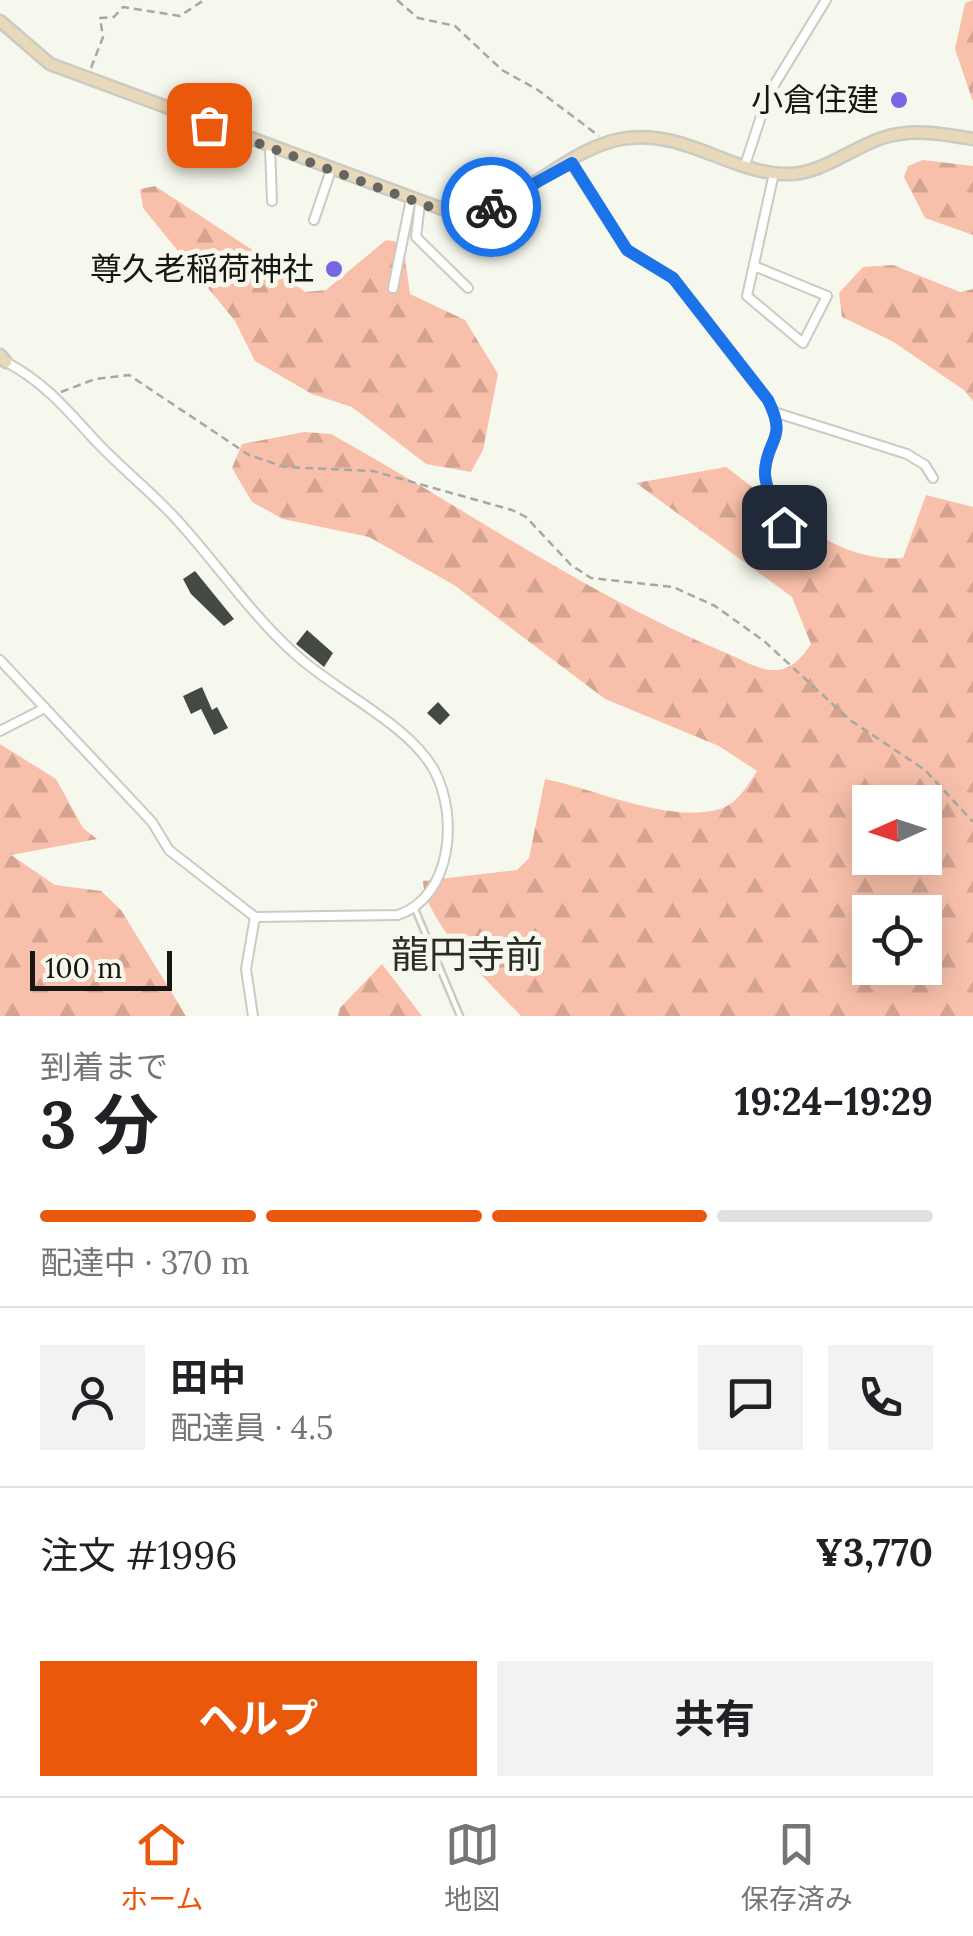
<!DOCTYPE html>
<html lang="ja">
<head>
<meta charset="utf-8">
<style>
	:root { --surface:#fff; --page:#f2f2f2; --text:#202124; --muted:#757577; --line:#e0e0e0; --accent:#ea580c }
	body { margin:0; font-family:Lora,"Noto Sans JP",serif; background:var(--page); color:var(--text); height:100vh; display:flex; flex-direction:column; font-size:38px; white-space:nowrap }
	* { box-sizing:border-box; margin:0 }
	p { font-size:32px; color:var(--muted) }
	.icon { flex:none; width:55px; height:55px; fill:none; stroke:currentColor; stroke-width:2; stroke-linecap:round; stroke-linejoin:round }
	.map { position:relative; height:1016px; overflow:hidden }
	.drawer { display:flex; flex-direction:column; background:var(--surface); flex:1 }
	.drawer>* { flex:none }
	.needle { width:65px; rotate:267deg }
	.controls { position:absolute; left:852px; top:785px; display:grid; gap:20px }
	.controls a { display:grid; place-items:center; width:90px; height:90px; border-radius:0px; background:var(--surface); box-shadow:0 5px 25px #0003; font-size:50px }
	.scale { position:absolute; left:30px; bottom:25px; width:142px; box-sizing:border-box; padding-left:10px; border:5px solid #161713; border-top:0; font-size:28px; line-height:35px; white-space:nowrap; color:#161713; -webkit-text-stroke:8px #f7f8ed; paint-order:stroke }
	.pin { position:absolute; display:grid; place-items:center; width:85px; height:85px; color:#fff; margin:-42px; border-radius:20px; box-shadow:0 5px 15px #0006 }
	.courier { position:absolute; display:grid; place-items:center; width:100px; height:100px; margin:-50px; border:8px solid #1a73e8; border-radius:50%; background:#fff; color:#222; box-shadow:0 2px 12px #0007 }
	.head em { font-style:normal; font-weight:700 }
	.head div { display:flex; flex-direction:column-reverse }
	.head { display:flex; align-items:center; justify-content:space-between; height:170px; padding:0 40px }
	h1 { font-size:65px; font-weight:700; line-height:75px }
	.bar { display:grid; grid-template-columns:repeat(4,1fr); gap:15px 10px; align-content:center; height:120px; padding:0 40px }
	.bar i { height:12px; border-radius:8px; background:var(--line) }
	.bar .selected { background:var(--accent) }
	.bar p { grid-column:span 4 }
	.line { display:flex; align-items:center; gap:25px; padding:0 40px; border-top:2px solid var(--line) }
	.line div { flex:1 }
	.round { display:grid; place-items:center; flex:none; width:105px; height:105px; border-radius:0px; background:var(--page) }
	.primary-button { display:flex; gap:20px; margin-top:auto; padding:20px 40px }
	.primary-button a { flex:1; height:115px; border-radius:0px; background:var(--accent); color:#fff; font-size:40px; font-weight:700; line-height:115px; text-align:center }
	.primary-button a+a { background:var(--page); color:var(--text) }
	.tabs { display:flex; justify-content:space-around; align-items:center; height:140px; border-top:2px solid var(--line); background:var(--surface); font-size:28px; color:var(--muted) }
	.tabs a { display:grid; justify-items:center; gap:5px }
	.tabs .selected { color:var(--accent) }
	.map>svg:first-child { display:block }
</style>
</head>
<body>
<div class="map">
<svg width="973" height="1016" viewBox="0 0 973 1016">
	<defs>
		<pattern id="forest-firs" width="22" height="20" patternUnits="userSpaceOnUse" patternTransform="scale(2.5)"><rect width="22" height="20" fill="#f8c0aa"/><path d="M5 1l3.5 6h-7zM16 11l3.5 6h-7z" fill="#d4a491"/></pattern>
	</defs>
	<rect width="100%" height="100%" fill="#f7f8ed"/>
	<!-- forest -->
	<g fill="url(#forest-firs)" fill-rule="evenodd">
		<path d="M973,0V102L955,49L965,3Z"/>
		<path d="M923,160L973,166V235L925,218L904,177L908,166Z"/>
		<path d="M155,186L257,253L305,292L326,290L386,240L403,243L410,294L465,320L498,374L483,450L471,472L426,464L352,407L312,394L255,361L235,321L143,208L140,189Z"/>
		<path d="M893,265L960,292L973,289V401L964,390L892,341L842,317L839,293L863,267Z"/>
		<path d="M304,432L331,434C463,507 587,595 726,653C742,659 758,671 776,670C793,669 802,657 811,644L792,597L636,483L726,467C777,504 834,564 903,558L926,495L973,507V1016H521C492,985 425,923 423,881L517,870L529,858L545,779C596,789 669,824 720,809C737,804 748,785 757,771L719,746L605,699L454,585L369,537L283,519L252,502L232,468L242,444ZM870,802H925V858H870ZM870,912H925V968H870Z"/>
		<path d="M0,744L56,779L83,828L97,839L11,855L55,885L101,891L121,910L186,1016H0Z"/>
		<path d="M382,964L422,1016H338L340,1008Z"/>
	</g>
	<!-- building -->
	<g fill="#434a43">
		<path d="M195,571L234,619L224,626L191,594L183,579Z"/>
		<path d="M307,630L333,653L324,667L296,644Z"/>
		<path d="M202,687L212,710L217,707L228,728L214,735L201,709L191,714L183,696Z"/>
		<path d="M438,702L450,715L440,725L427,713Z"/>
	</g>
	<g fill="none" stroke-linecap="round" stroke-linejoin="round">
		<!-- lane casing -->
		<g stroke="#cacbc1" stroke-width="9">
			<path id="lane" d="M415,909L460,1016"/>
		</g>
		<!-- street casing -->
		<g stroke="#cacbc1" stroke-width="12">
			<g id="street">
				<path d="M270,148L272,201"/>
				<path d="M571,163L627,250L673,278L768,400C788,440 767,439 765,471C764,487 778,512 783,527"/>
				<path d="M745,165L768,95L826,0"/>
				<path d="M420,203L416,237L468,288"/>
				<path d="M314,220L331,170"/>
				<path d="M754,266L827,296L803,343L747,296L774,173"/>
				<path d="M393,288L411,199"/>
				<path d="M774,412L907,454L925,465L933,478"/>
				<path d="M0,660L152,822L169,850L255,917L398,915C452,897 459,816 434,770C408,723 333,690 294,653C251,614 217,564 178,521C151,491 118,466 91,436C64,406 42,381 6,362"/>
				<path d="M0,731L45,708"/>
				<path d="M253,1016L246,969L255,917"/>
			</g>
		</g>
		<!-- secondary casing -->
		<g stroke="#cacbc1" stroke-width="15">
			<g id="secondary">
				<path d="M0,21L50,64L448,211C524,210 559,151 621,139C682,128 726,171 783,174C820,176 849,149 882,138C913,128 943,134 973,139"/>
				<path d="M0,355L6,362"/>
			</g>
		</g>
		<!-- path -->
		<g stroke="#a7a89f" stroke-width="2.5" stroke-dasharray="8 5" stroke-linecap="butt">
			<path d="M397,0L418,18L455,26L502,70L538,90L599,136"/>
			<path d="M91,68L103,37L100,18L114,17L123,7L180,16L204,0"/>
			<path d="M61,392L95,379L129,375L249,455L285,467L373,471L512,510L526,517L571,565L591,578L673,587L715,606L764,641L850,720L925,770L973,822"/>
		</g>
		<!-- lane -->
		<use href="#lane" stroke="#fff" stroke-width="4"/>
		<!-- street -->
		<use href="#street" stroke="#fff" stroke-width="8"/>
		<!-- secondary -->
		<use href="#secondary" stroke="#e9d9bb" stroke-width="10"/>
	</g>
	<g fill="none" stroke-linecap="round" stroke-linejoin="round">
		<!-- done -->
		<path stroke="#65665f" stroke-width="10" stroke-dasharray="0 18" d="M209,125L433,208L463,211L491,207"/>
		<!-- route -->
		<path stroke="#1a73e8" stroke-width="12" d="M491,207L572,163L627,250L673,278L768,400C788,440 767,438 765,471C764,487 778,512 784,527"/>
	</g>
	<!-- markers -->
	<g fill="#7767e2" stroke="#f7f8ed" stroke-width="4">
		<circle cx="899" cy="100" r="10"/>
		<circle cx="334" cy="269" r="10"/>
	</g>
	<g text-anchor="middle" stroke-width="10" stroke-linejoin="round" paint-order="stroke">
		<!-- poi labels -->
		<g font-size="32" fill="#161713" stroke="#f7f8ed" text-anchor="end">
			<text x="879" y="111">小倉住建</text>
			<text x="314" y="280">尊久老稲荷神社</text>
		</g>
		<!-- quarter labels -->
		<g font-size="38" fill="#2b2c24" stroke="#f7f8ed">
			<text x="467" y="968">龍円寺前</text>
		</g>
	</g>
</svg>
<div class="controls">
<a><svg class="needle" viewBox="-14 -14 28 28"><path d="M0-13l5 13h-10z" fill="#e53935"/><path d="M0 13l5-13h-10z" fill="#757577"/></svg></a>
<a><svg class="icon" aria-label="locate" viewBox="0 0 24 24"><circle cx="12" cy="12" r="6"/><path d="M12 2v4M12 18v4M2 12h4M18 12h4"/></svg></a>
</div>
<div class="scale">100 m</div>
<div class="pin" style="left:209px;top:125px;background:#ea580c"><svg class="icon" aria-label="bag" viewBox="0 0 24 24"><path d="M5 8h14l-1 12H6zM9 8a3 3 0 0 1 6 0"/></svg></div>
<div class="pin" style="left:784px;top:527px;background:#1f2937"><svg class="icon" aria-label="home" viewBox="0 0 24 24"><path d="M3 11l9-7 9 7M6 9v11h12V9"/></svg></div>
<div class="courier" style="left:491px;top:207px"><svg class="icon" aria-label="bike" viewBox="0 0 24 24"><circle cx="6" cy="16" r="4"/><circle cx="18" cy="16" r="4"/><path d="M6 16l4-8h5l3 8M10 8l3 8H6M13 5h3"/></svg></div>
</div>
<section class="drawer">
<div class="head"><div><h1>3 分</h1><p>到着まで</p></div><em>19:24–19:29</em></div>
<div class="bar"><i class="selected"></i><i class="selected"></i><i class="selected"></i><i></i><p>配達中 · 370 m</p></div>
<div class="line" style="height:180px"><a class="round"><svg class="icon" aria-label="person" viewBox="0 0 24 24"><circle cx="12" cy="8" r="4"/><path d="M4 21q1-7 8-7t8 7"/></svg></a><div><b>田中</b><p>配達員 · 4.5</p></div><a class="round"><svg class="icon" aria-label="chat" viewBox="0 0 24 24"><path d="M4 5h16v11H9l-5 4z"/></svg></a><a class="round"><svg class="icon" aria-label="phone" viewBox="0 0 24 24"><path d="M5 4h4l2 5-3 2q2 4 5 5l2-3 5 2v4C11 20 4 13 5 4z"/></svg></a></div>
<div class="line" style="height:130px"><div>注文 #1996</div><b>¥3,770</b></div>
<div class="primary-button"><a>ヘルプ</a><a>共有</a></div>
</section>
<nav class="tabs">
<a class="selected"><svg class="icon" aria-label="home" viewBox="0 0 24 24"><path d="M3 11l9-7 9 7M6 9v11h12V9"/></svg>ホーム</a>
<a><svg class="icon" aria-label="map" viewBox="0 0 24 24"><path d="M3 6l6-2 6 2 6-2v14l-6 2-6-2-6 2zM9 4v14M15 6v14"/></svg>地図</a>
<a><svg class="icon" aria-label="saved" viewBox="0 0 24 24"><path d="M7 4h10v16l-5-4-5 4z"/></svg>保存済み</a>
</nav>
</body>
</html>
